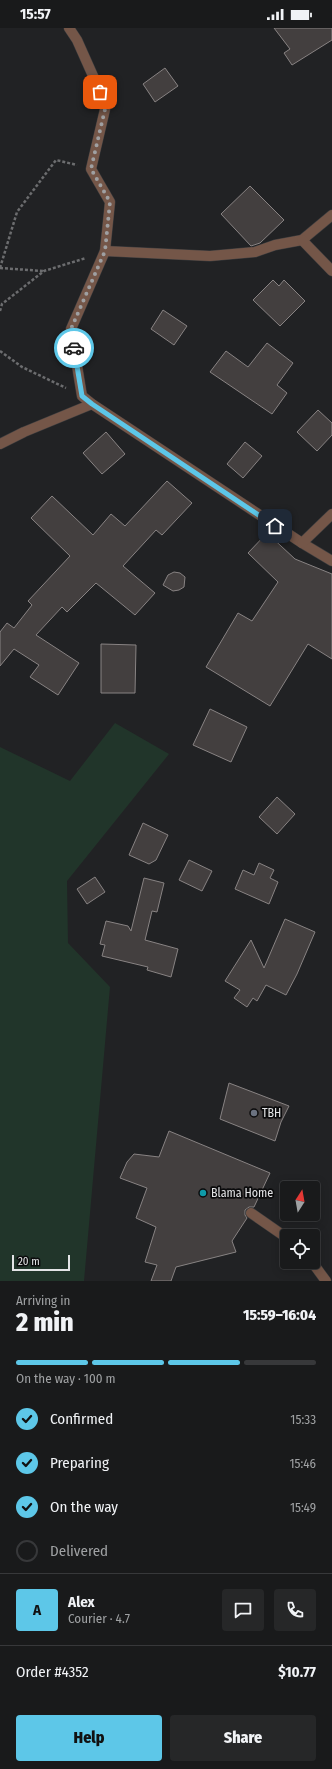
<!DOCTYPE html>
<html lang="en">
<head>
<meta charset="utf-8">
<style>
	:root { --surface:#191a1b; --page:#262728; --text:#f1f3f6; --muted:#9fa1a3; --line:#37383a; --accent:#5dc7e8 }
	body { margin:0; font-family:"Fira Sans Condensed",sans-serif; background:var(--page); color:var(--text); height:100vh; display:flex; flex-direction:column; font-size:15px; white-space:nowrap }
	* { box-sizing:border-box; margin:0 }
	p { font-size:13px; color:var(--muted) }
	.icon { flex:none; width:22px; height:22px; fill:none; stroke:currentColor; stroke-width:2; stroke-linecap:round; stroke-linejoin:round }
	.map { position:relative; height:1253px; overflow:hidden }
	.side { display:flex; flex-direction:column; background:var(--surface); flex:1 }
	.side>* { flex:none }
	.needle { width:26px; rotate:11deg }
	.controls { position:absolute; left:280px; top:1153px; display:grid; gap:8px }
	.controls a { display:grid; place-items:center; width:40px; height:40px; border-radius:4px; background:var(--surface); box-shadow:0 2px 10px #0003,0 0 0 1px var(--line); font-size:20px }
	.scale { position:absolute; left:12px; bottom:10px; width:58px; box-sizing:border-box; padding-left:4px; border:2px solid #e3e4e6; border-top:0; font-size:11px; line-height:14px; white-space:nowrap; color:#e3e4e6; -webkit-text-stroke:3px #0b0b0c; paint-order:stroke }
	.pin { position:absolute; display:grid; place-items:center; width:34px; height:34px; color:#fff; margin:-17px; border-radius:8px; box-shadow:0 2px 6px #0006 }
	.courier { position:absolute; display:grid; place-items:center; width:40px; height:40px; margin:-20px; border:3px solid #5dc7e8; border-radius:50%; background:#fff; color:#222; box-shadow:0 1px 5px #0007 }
	.headline em { font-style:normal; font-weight:800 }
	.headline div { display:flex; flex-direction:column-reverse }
	.headline { display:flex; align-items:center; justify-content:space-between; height:68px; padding:0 16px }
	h1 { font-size:26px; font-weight:800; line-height:30px }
	.bar { display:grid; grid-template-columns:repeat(4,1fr); gap:6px 4px; align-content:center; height:48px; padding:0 16px }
	.bar i { height:5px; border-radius:3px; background:var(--line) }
	.bar .selected { background:var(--accent) }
	.bar p { grid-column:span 4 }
	.line { display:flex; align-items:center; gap:10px; padding:0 16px; border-top:1px solid var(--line) }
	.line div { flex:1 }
	.round { display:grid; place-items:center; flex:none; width:42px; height:42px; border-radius:4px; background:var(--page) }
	ol { padding:0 16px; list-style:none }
	li { display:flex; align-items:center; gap:12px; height:44px }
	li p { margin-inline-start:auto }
	li .icon { padding:4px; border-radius:50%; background:var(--accent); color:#111; stroke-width:4 }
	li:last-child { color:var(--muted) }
	li i { width:22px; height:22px; border:2px solid var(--line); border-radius:50% }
	.primary-button { display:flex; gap:8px; margin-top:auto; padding:8px 16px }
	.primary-button a { flex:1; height:46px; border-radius:4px; background:var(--accent); color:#111; font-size:16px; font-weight:800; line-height:46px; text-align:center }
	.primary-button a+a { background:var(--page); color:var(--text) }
	.status { display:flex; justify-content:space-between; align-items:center; height:28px; padding:0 20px; background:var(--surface); direction:ltr }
	.status svg { height:11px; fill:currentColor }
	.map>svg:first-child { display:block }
</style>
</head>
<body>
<div class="status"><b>15:57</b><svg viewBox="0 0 49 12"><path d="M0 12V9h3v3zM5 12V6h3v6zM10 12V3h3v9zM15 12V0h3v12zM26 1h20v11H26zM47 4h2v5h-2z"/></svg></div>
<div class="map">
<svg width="332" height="1253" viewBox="0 0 332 1253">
	<rect width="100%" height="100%" fill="#212224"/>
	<!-- green -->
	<path fill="#21352a" d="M115,695L169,726L67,853L68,915L110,959L84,1253H0V719L70,753Z"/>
	<!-- building -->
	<g fill="#433f3f" stroke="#888383">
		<path d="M274,0H332V12L292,37L284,25L290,21Z"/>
		<path d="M165,40L178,58L155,74L143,56Z"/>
		<path d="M250,158L284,192L260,215L251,218L221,186Z"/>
		<path d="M273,252L279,258L284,252L305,273L280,298L253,272Z"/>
		<path d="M163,282L187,298L174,317L151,301Z"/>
		<path d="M267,315L293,335L277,357L287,365L272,386L210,344L226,323L248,339Z"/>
		<path d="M318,382L332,395V407L317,423L297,404Z"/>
		<path d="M106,404L125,426L102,446L83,425Z"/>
		<path d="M245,414L262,428L243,450L227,436Z"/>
		<path d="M167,453L192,475L162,507L156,502L123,538L155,565L135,587L96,555L67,584L62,579L36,607L79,635L58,667L30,649L39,637L14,621L0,638V604L7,595L14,600L32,577L28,573L70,528L31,490L52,468L93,507L111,486L125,498Z"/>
		<path d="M267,505L295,531L332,546V631L308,616L270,678L206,639L238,585L252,593L278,554L248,525Z"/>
		<path d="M174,544L180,545L185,549L184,559L179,562L173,563L163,557L168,547Z"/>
		<path d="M101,616L136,617L135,665H101Z"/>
		<path d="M210,681L247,699L231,734L193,717Z"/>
		<path d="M277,769L295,786L277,806L259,789Z"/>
		<path d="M143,795L168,807L156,832L149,836L129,827Z"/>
		<path d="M189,832L212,843L202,863L179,852Z"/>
		<path d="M259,835L274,842L270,850L278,854L269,876L235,861L243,842L254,847Z"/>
		<path d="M95,849L105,864L87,876L77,861Z"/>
		<path d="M144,850L164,855L157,884L152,883L145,912L178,921L171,949L147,942L148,939L102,928L105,917L100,916L106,893L128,898L131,903Z"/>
		<path d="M285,891L315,904L297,946L286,967L266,957L257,973L253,970L247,979L234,970L240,962L225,953L251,912L264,940Z"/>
		<path d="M229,1055L289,1078L281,1094L275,1113L220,1091Z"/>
		<path d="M169,1103L270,1145L254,1179H249L245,1182V1187L247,1190L232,1213L236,1224L176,1239L171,1253H151L157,1237L145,1234L156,1199L136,1190L147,1160L120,1150L127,1134L134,1126L159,1129Z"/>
	</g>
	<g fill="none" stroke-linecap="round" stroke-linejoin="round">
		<!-- minor casing -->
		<g stroke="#3c3d3f" stroke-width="11">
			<g id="minor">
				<path d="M69,0L77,12L106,77L91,141L110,174L105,223"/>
				<path d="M332,187L302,212L275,217L255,224L210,228L105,223L71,301L82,368L92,376L302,515L332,533"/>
				<path d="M302,212L332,243"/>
				<path d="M0,416L24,404L92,376"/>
				<path d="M302,515L332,486"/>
				<path d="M251,1185L287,1210"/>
				<path d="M312,1234L326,1253"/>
			</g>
		</g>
		<!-- path -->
		<g stroke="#6c6d6f" stroke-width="2.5" stroke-dasharray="3 2" stroke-linecap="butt">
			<path d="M0,240L17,184L56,132L77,137"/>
			<path d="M0,240L43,243"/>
			<path d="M0,283L2,276L44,243L86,230"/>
			<path d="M0,323L22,339L66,360"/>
		</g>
		<!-- minor -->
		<use href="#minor" stroke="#745648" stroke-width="10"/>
	</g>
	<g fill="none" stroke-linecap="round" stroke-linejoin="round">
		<!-- done -->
		<path stroke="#9fa0a2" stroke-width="4" stroke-dasharray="0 7.2" d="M74,320L71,301L105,223L110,174L91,141L106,77L100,64"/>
		<!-- route -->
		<path stroke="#5dc7e8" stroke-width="5" d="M74,320L82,368L92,376L275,498"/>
	</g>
	<!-- markers -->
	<circle fill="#6b7280" stroke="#0b0b0c" stroke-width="1.5" cx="254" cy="1085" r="4"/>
	<circle fill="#0f9aa8" stroke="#0b0b0c" stroke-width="1.5" cx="203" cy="1165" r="4"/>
	<g text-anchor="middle" stroke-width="3.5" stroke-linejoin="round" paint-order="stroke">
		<!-- poi labels -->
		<g font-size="12" fill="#e3e4e6" stroke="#0b0b0c" text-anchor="start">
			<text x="262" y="1089">TBH</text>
			<text x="211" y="1169">Blama Home</text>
		</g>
	</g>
</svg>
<div class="controls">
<a><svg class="needle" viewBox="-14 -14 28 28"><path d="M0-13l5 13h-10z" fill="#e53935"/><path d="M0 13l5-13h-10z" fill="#9fa1a3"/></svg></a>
<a><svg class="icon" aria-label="locate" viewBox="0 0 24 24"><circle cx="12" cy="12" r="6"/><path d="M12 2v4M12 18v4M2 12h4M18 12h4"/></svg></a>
</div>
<div class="scale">20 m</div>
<div class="pin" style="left:100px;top:64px;background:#ea580c"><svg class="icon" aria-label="bag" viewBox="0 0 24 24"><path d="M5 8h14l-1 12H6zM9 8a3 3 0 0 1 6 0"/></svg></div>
<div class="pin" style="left:275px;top:498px;background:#1f2937"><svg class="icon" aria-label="home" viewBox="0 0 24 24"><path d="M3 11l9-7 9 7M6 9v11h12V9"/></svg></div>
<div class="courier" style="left:74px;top:320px"><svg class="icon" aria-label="car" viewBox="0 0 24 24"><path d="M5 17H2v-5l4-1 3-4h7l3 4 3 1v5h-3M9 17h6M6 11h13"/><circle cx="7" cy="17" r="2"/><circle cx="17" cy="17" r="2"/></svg></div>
</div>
<section class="side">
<div class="headline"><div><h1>2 min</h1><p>Arriving in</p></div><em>15:59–16:04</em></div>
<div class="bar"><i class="selected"></i><i class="selected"></i><i class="selected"></i><i></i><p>On the way · 100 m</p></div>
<ol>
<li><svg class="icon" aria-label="check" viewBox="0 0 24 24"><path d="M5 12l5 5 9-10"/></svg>Confirmed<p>15:33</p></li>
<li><svg class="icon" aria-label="check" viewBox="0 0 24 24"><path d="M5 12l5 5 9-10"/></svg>Preparing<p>15:46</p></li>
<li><svg class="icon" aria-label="check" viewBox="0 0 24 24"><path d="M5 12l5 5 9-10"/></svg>On the way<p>15:49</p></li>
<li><i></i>Delivered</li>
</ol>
<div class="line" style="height:72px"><b class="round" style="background:var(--accent);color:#111">A</b><div><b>Alex</b><p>Courier · 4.7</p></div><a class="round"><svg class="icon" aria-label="chat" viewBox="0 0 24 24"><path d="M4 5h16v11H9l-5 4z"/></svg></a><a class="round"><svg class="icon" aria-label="phone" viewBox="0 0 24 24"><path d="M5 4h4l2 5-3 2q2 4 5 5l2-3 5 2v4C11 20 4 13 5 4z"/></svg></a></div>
<div class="line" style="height:52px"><div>Order #4352</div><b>$10.77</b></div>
<div class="primary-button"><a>Help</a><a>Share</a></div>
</section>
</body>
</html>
